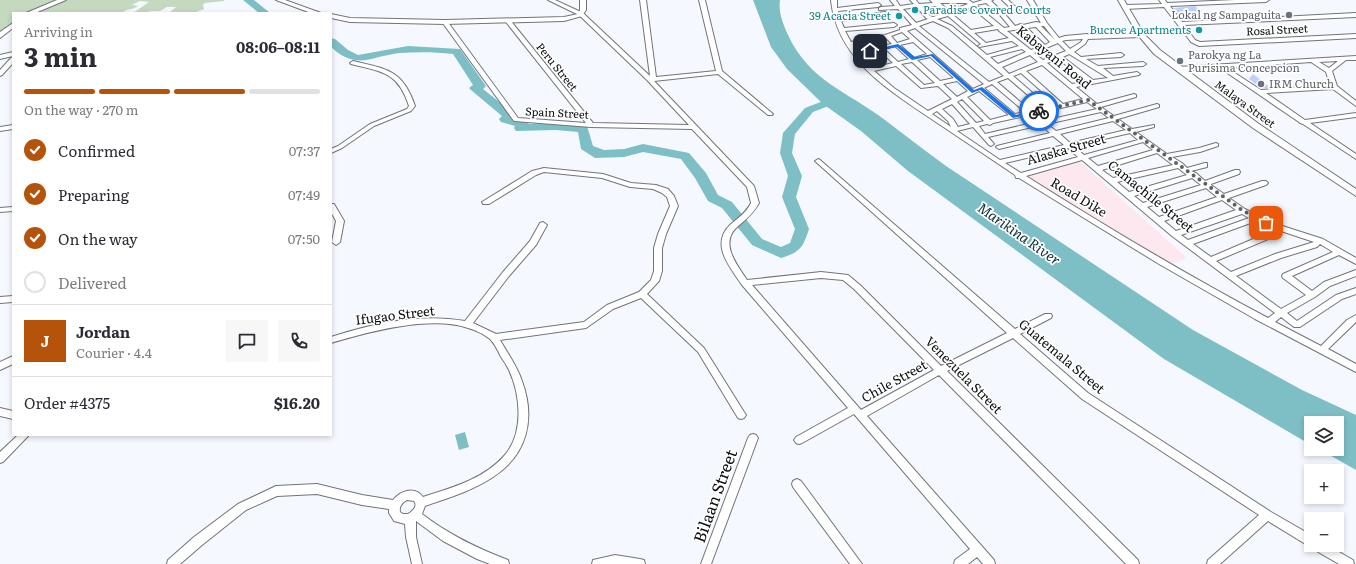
<!DOCTYPE html>
<html lang="en">
<head>
<meta charset="utf-8">
<style>
	:root { --surface:#fff; --page:#f7f7f7; --text:#2b2b33; --muted:#7c7c81; --line:#e1e1e2; --accent:#b45309 }
	body { margin:0; font-family:Literata,serif; background:var(--page); color:var(--text); height:100vh; display:flex; flex-direction:column; font-size:15px; white-space:nowrap }
	* { box-sizing:border-box; margin:0 }
	p { font-size:13px; color:var(--muted) }
	.icon { flex:none; width:22px; height:22px; fill:none; stroke:currentColor; stroke-width:2; stroke-linecap:round; stroke-linejoin:round }
	.map { position:relative; flex:1; overflow:hidden }
	.drawer { position:absolute; left:12px; top:12px; width:320px; height:424px; display:flex; flex-direction:column; background:var(--surface); border-radius:0px; box-shadow:0 2px 6px #0003 }
	.drawer>* { flex:none }
	.buttons { position:absolute; left:1304px; top:416px; display:grid; gap:8px }
	.buttons a { display:grid; place-items:center; width:40px; height:40px; border-radius:0px; background:var(--surface); box-shadow:0 2px 6px #0003; font-size:20px }
	.pin { position:absolute; display:grid; place-items:center; width:34px; height:34px; color:#fff; margin:-17px; border-radius:8px; box-shadow:0 2px 6px #0006 }
	.courier { position:absolute; display:grid; place-items:center; width:40px; height:40px; margin:-20px; border:3px solid #1a73e8; border-radius:50%; background:#fff; color:#222; box-shadow:0 1px 5px #0007 }
	.summary em { font-style:normal; font-weight:700 }
	.summary div { display:flex; flex-direction:column-reverse }
	.summary { display:flex; align-items:center; justify-content:space-between; height:68px; padding:0 12px }
	h1 { font-size:26px; font-weight:700; line-height:30px }
	.bar { display:grid; grid-template-columns:repeat(4,1fr); gap:6px 4px; align-content:center; height:48px; padding:0 12px }
	.bar i { height:5px; border-radius:3px; background:var(--line) }
	.bar .on { background:var(--accent) }
	.bar p { grid-column:span 4 }
	.line { display:flex; align-items:center; gap:10px; padding:0 12px; border-top:1px solid var(--line) }
	.line div { flex:1 }
	.round { display:grid; place-items:center; flex:none; width:42px; height:42px; border-radius:0px; background:var(--page) }
	ol { padding:0 12px; list-style:none }
	li { display:flex; align-items:center; gap:12px; height:44px }
	li p { margin-inline-start:auto }
	li .icon { padding:4px; border-radius:50%; background:var(--accent); color:#fff; stroke-width:4 }
	li:last-child { color:var(--muted) }
	li i { width:22px; height:22px; border:2px solid var(--line); border-radius:50% }
	.map>svg:first-child { display:block }
</style>
</head>
<body>
<div class="map">
<svg width="1356" height="564" viewBox="0 0 1356 564">
	<rect width="100%" height="100%" fill="#f5f8ff"/>
	<!-- education -->
	<path fill="#fce8ee" d="M1078,160L1187,258L1170,265L1022,177Z"/>
	<!-- green -->
	<g fill="#c5d9c0">
		<path d="M0,0H60L27,13H13V23L0,33Z"/>
		<path d="M67,0H224V1L205,3L203,5L204,9L193,13H169L176,7H167L160,11H149V13H133L149,2L140,1L132,5L138,6C133,10 127,8 122,13H34Z"/>
	</g>
	<!-- water -->
	<g fill="#7dbfc5">
		<path d="M753,0H780C778,12 783,24 788,35C810,82 847,91 885,120C905,135 925,151 946,166L1193,330L1302,390L1356,415V470L1319,449H1337V423H1311V445L1164,359L908,171L861,131L823,104L787,69L771,47Z"/>
		<path d="M465,432L469,447L459,450L455,435Z"/>
	</g>
	<g fill="none" stroke-linecap="round" stroke-linejoin="round">
		<!-- river -->
		<g fill="#7dbfc5" fill-rule="evenodd">
			<path d="M243,0H254L270,13H259Z"/>
			<path d="M331,38L335,39L348,50L358,55L408,46L460,49L486,86L483,89L513,113L515,116L514,118L530,124L556,122L587,126L593,146L604,150L624,149L643,144L689,153L706,173L718,195L732,202L762,239L781,247L790,243L795,229L782,197L788,176L780,153L783,133L805,108L831,98H839L841,100L839,102L813,112L795,134L792,153L802,176L796,197L809,229C803,247 801,252 781,258L752,245L722,208L708,201L695,178L681,159L643,152L624,157L595,158L581,149L578,132L556,130L516,131L514,128L515,126L501,122L499,119L502,116L471,90L469,88L473,85L453,54C435,52 418,52 400,53C371,56 357,71 331,47Z"/>
		</g>
	</g>
	<!-- building -->
	<g fill="#bdd0fe">
		<path d="M1195,6L1202,12L1179,14L1173,8Z"/>
		<path d="M1253,74L1271,88H1261L1249,79Z"/>
	</g>
	<g fill="none" stroke-linecap="round" stroke-linejoin="round">
		<!-- minor casing -->
		<g stroke="#71747a" stroke-width="2">
			<g id="minor">
				<path d="M548,0H555L583,13L650,76L640,0H646L656,77L716,71L699,0H705L722,71L773,114L772,115H768L718,74L654,81L754,186L759,203C753,214 745,220 736,228C720,244 737,265 747,280L821,272L848,275L860,285L941,366L1007,333L815,161L818,159L820,160L1015,329L1045,314H1051L1052,316L1051,318L1020,334L1088,393L1271,512L1311,535V545H1327L1353,560L1354,564H1339L1313,549L1312,546L1307,545L1268,521L1220,564H1207L1208,560L1259,515L1082,399L1013,338L947,371L1138,560L1139,564H1126L939,375L867,416L994,560L995,564H983L977,557L968,564H954L955,560L970,549L854,414L802,443L799,444L796,443L794,440L796,437L848,408L742,285C730,267 710,245 730,225C738,218 746,213 751,203L747,187L692,129L591,127L514,121L442,22L447,21L518,118L586,123L506,22V20H510L593,123L689,125L647,80L579,15ZM821,278L843,280L854,289L934,370L861,410L752,285Z"/>
				<path d="M831,0H837V8L878,3L881,5L878,7L838,11L840,18L885,12L888,14L885,16L841,21L844,28L894,23L897,25L894,27L845,31L851,42L885,35L900,30V28L912,25L898,9L879,10V8L881,7L895,6L890,0H896L900,6L914,4L910,0H916L919,4L933,3L930,0H969L973,3L983,0H993L991,1L1004,13L1015,26L1021,24L1023,25L1036,22L1041,23L1027,0H1033L1047,23L1059,38L1065,36L1087,34L1089,35L1143,34V36L1141,37L1088,39L1085,44L1074,52L1081,57L1121,53L1124,55L1121,57L1086,59L1098,66L1143,62L1146,64L1143,66L1103,68L1113,76L1137,72L1140,74L1139,75L1076,87L1097,104L1134,94L1136,95V97L1101,107L1114,116L1157,104L1159,105V107L1118,119L1132,129L1154,125V127L1136,132L1167,154L1199,148L1216,143L1218,144V146L1200,152L1172,157L1182,163L1187,168L1205,163H1207V167L1191,171L1196,173L1205,181L1235,170H1239L1240,172L1239,174L1211,184V185L1224,194L1262,181H1266L1268,183L1266,185L1229,198L1245,209L1273,223L1323,239L1356,258V264L1339,255L1292,276L1312,291L1324,282L1356,270V276L1330,286L1315,297L1287,313L1297,321L1336,295L1356,288V294L1342,299L1300,327H1294L1281,317L1275,322L1321,346L1347,320L1356,315V322L1328,349L1356,364V372L1255,319L1159,264L1019,178H1016L1015,175C990,158 964,141 939,124C892,92 837,61 831,0ZM940,3H966L968,4L949,11ZM986,3L1000,15L1010,27L1004,28L976,5ZM936,6L945,13L933,17L930,16L922,7ZM917,7L926,18L928,19L916,23L903,9ZM971,7L994,26L971,30L952,14ZM948,16L981,44L978,46L979,47L1012,41L1019,46L987,55L952,26L937,19ZM933,21L948,28L1004,76L989,82L919,26ZM1041,26H1044L1055,40ZM1036,27L1050,42L1045,45L1027,28ZM915,28L984,84L973,89L907,31ZM998,29L999,31L1009,38L986,43L974,33ZM1021,29L1040,47L1031,50L1007,31ZM902,32L910,39L897,43L891,36ZM886,38L892,44L881,46L875,40ZM1083,39L1081,42L1070,49L1062,41L1066,40ZM869,41L876,48L858,52L853,45ZM913,42L927,54L914,58L900,45ZM1058,43L1066,51L1043,60L1034,53ZM895,46L909,59L898,62L884,49ZM1022,49L1026,52L998,64L990,57ZM879,50L893,63L871,68L860,55ZM1069,54L1108,78L1093,80L1063,57ZM1030,55L1038,62L1009,74L1002,67ZM930,57L954,78L940,81L917,60ZM1058,59L1087,81L1072,84L1047,63ZM912,62L935,83L924,85L901,64ZM1042,65L1083,99L1063,104L1026,71ZM896,66L921,88L938,86L952,99L928,111L894,88L874,71ZM1021,73L1057,105L1049,107L1013,76ZM1008,78L1043,108L1031,111L997,82ZM957,81L968,91L957,97L943,84ZM992,84L1025,112L1015,114L984,88ZM979,91L1009,115L990,120L967,97ZM962,99L984,121L976,123L957,102ZM1087,102L1097,109L1043,121L1035,114ZM952,104L970,124L958,127L953,119L942,109ZM937,111L948,121L951,127L932,114ZM1101,112L1109,118L1056,131L1047,124ZM1029,115L1037,122L985,134L979,126L987,124L990,125L993,123ZM1113,121L1126,130L1070,143L1060,134ZM1041,125L1050,133L997,146L996,147L999,149L1053,136L1064,145L1000,160L957,131L973,127L989,145L991,146L994,144L988,137ZM1130,133L1138,140L1084,155L1074,146ZM1143,142L1153,150L1098,166L1088,158ZM1068,148L1078,157L1021,173L1005,163ZM1157,153L1173,165L1113,178L1102,170ZM1082,160L1172,236L1275,313L1268,318C1185,274 1105,226 1026,176ZM1178,168L1187,175L1129,192L1117,182ZM1192,178L1201,185L1143,203L1134,196ZM1206,188L1217,197L1159,217L1147,207ZM1222,200L1236,210L1176,231L1164,221ZM1242,214L1249,218L1188,240L1181,235ZM1256,221L1274,229L1272,231L1211,257L1193,244ZM1281,231L1314,242L1275,254L1231,272L1216,261L1278,235ZM1320,244L1333,252L1283,274L1282,276L1283,278L1306,295L1281,309L1236,276L1281,258L1317,247Z"/>
				<path d="M1002,0H1008L1020,11V13H1016Z"/>
				<path d="M1159,0H1165L1167,3L1235,0H1269L1266,2L1170,6L1182,22L1356,13V17L1184,25L1195,40L1200,42L1356,34V38L1199,46L1191,42L1164,7L1125,9L1122,7L1125,5L1162,4Z"/>
				<path d="M13,52V56L0,59V55Z"/>
				<path d="M1356,56V60H1346L1332,71L1337,86L1356,101V106L1333,89L1266,93L1305,120L1356,113V117L1310,123L1356,154V159L1303,124L1300,123L1299,122L1220,68L1178,71L1175,69L1178,67ZM1338,61L1329,68L1319,62ZM1311,62L1326,72L1330,85L1261,90L1227,68Z"/>
				<path d="M13,57V63L2,75L0,76V70L11,58Z"/>
				<path d="M353,61C387,69 403,70 415,106L411,111L374,126L342,148L331,153V149L338,146L370,124L407,109L409,106C398,72 383,72 351,64L350,63Z"/>
				<path d="M13,125V129L0,131V127Z"/>
				<path d="M544,168L603,174L631,183L656,185L668,189L674,196L678,206L666,234L662,248V271L659,281L647,294L704,348L744,412L746,415L744,418L741,419L738,418L698,352L641,298L613,309L586,328L500,340C508,354 517,366 522,381C536,419 527,455 493,477C472,491 448,498 425,506L422,514C449,535 477,548 508,560L509,564H490L477,559L443,541L416,521V537L422,564H412L406,537L405,524L394,521L389,513V509L362,505L317,494L277,496L246,510L202,545L180,564H167L168,560L194,537L238,504L276,486L317,484L362,495L393,500C401,490 415,486 423,497C451,488 484,479 504,456C524,434 521,396 509,370C507,366 504,361 501,357C498,351 495,344 490,339C484,334 475,330 468,328C430,315 368,332 331,343V337C374,323 420,313 465,321L503,272L530,241L540,223L543,222L547,225L536,245L509,276L473,323L496,334L584,322L607,305L639,292L651,280L654,271V248L658,234L670,206L667,197L662,193L653,189L630,187L602,178L544,172L536,175L489,204H483L482,202L532,171ZM407,500L414,501C418,506 413,511 408,514H403L400,512C399,506 402,503 407,500Z"/>
				<path d="M331,204H334L344,221L340,242L336,245L332,242L336,221L331,212Z"/>
				<path d="M13,207V211L0,212V208Z"/>
				<path d="M13,296V302L0,303V297Z"/>
				<path d="M13,356V364L0,370V362Z"/>
				<path d="M0,408L13,411V419L0,416Z"/>
				<path d="M753,434L756,435L758,438L711,564H701L748,438L750,435Z"/>
				<path d="M18,435H29L3,462L0,463V452Z"/>
				<path d="M797,479L801,481L862,564H850L793,487L792,484L793,481Z"/>
				<path d="M615,555L640,559L644,560L645,564H592L593,560Z"/>
			</g>
		</g>
		<!-- tertiary casing -->
		<g stroke="#71747a" stroke-width="2">
			<g id="tertiary">
				<path d="M57,0H66L35,13H26Z"/>
				<path d="M276,0H285L321,13H311Z"/>
				<path d="M580,0H586V10L582,16L564,21L445,24L350,22L331,18V14L350,18L445,20L564,17L578,14L580,10Z"/>
				<path d="M1118,0H1124L1144,34L1160,50L1259,124L1356,189V196L1253,128L1154,54L1138,35Z"/>
				<path d="M13,23V28L0,38V32Z"/>
			</g>
		</g>
		<!-- minor -->
		<use href="#minor" fill="#fff" fill-rule="evenodd"/>
		<!-- tertiary -->
		<use href="#tertiary" fill="#fff" fill-rule="evenodd"/>
	</g>
	<!-- route -->
	<path fill="#1a73e8" d="M898,44L915,57L933,54L974,90L982,87L1016,115L1039,110L1041,111L1013,118L980,90L972,93L931,56L912,60L897,47L870,53L867,51Z"/>
	<g fill="none" stroke-linecap="round" stroke-linejoin="round">
		<!-- done -->
		<path stroke="#5e5f63" stroke-width="4" stroke-dasharray="0 7.2" d="M1039,111L1088,100L1242,210L1266,223"/>
	</g>
	<!-- markers -->
	<g fill="#0f9aa8" stroke="#fff" stroke-width="1.5">
		<circle cx="915" cy="10" r="4"/>
		<circle cx="899" cy="16" r="4"/>
		<circle cx="1199" cy="30" r="4"/>
	</g>
	<g fill="#6b7280" stroke="#fff" stroke-width="1.5">
		<circle cx="1289" cy="15" r="4"/>
		<circle cx="1180" cy="61" r="4"/>
		<circle cx="1261" cy="84" r="4"/>
	</g>
	<g text-anchor="middle" stroke-width="3.5" stroke-linejoin="round" paint-order="stroke">
		<!-- far-culture labels -->
		<g font-size="11" fill="#0d838f" stroke="#fff" text-anchor="end">
			<text x="923" y="14" text-anchor="start">Paradise Covered Courts</text>
			<text x="891" y="20">39 Acacia Street</text>
			<text x="1191" y="34">Bucroe Apartments</text>
		</g>
		<!-- far-worship labels -->
		<g font-size="11" fill="#5b616d" stroke="#fff" text-anchor="start">
			<text x="1281" y="19" text-anchor="end">Lokal ng Sampaguita</text>
			<text x="1188" y="59">Parokya ng La<tspan x="1188" dy="13">Purisima Concepcion</tspan></text>
			<text x="1269" y="88">IRM Church</text>
		</g>
		<!-- far-street labels -->
		<g font-size="11" fill="#0c0d0f" stroke="#fff">
			<text transform="translate(1277 30) rotate(-3)" y="4">Rosal Street</text>
			<text transform="translate(557 67) rotate(51)" y="4">Peru Street</text>
			<text transform="translate(1245 104) rotate(36)" y="4">Malaya Street</text>
			<text transform="translate(557 113) rotate(3)" y="4">Spain Street</text>
		</g>
		<!-- street labels -->
		<g font-size="13" fill="#0c0d0f" stroke="#fff">
			<text transform="translate(1054 57) rotate(39)" y="5">Kabayani Road</text>
			<text transform="translate(1066 149) rotate(-16)" y="5">Alaska Street</text>
			<text transform="translate(1151 196) rotate(39)" y="5">Camachile Street</text>
			<text transform="translate(1079 197) rotate(31)" y="5">Road Dike</text>
			<text transform="translate(395 315) rotate(-7)" y="5">Ifugao Street</text>
			<text transform="translate(1062 356) rotate(40)" y="5">Guatemala Street</text>
			<text transform="translate(964 375) rotate(45)" y="5">Venezuela Street</text>
			<text transform="translate(894 381) rotate(-29)" y="5">Chile Street</text>
		</g>
		<!-- water labels -->
		<g font-size="14" font-style="italic" fill="#0d2f32" stroke="#fff">
			<text transform="translate(1019 234) rotate(35)" y="5">Marikina River</text>
		</g>
		<!-- near-street labels -->
		<g font-size="16" fill="#0c0d0f" stroke="#fff">
			<text transform="translate(715 496) rotate(-70)" y="6">Bilaan Street</text>
		</g>
	</g>
</svg>
<div class="buttons">
<a><svg class="icon" aria-label="layers" viewBox="0 0 24 24"><path d="M12 4l9 5-9 5-9-5zM3 14l9 5 9-5"/></svg></a>
<a>+</a>
<a>−</a>
</div>
<div class="pin" style="left:1266px;top:223px;background:#ea580c"><svg class="icon" aria-label="bag" viewBox="0 0 24 24"><path d="M5 8h14l-1 12H6zM9 8a3 3 0 0 1 6 0"/></svg></div>
<div class="pin" style="left:870px;top:51px;background:#1f2937"><svg class="icon" aria-label="home" viewBox="0 0 24 24"><path d="M3 11l9-7 9 7M6 9v11h12V9"/></svg></div>
<div class="courier" style="left:1039px;top:111px"><svg class="icon" aria-label="bike" viewBox="0 0 24 24"><circle cx="6" cy="16" r="4"/><circle cx="18" cy="16" r="4"/><path d="M6 16l4-8h5l3 8M10 8l3 8H6M13 5h3"/></svg></div>
<section class="drawer">
<div class="summary"><div><h1>3 min</h1><p>Arriving in</p></div><em>08:06–08:11</em></div>
<div class="bar"><i class="on"></i><i class="on"></i><i class="on"></i><i></i><p>On the way · 270 m</p></div>
<ol>
<li><svg class="icon" aria-label="check" viewBox="0 0 24 24"><path d="M5 12l5 5 9-10"/></svg>Confirmed<p>07:37</p></li>
<li><svg class="icon" aria-label="check" viewBox="0 0 24 24"><path d="M5 12l5 5 9-10"/></svg>Preparing<p>07:49</p></li>
<li><svg class="icon" aria-label="check" viewBox="0 0 24 24"><path d="M5 12l5 5 9-10"/></svg>On the way<p>07:50</p></li>
<li><i></i>Delivered</li>
</ol>
<div class="line" style="height:72px"><b class="round" style="background:var(--accent);color:#fff">J</b><div><b>Jordan</b><p>Courier · 4.4</p></div><a class="round"><svg class="icon" aria-label="chat" viewBox="0 0 24 24"><path d="M4 5h16v11H9l-5 4z"/></svg></a><a class="round"><svg class="icon" aria-label="phone" viewBox="0 0 24 24"><path d="M5 4h4l2 5-3 2q2 4 5 5l2-3 5 2v4C11 20 4 13 5 4z"/></svg></a></div>
<div class="line" style="height:52px"><div>Order #4375</div><b>$16.20</b></div>
</section>
</div>
</body>
</html>
